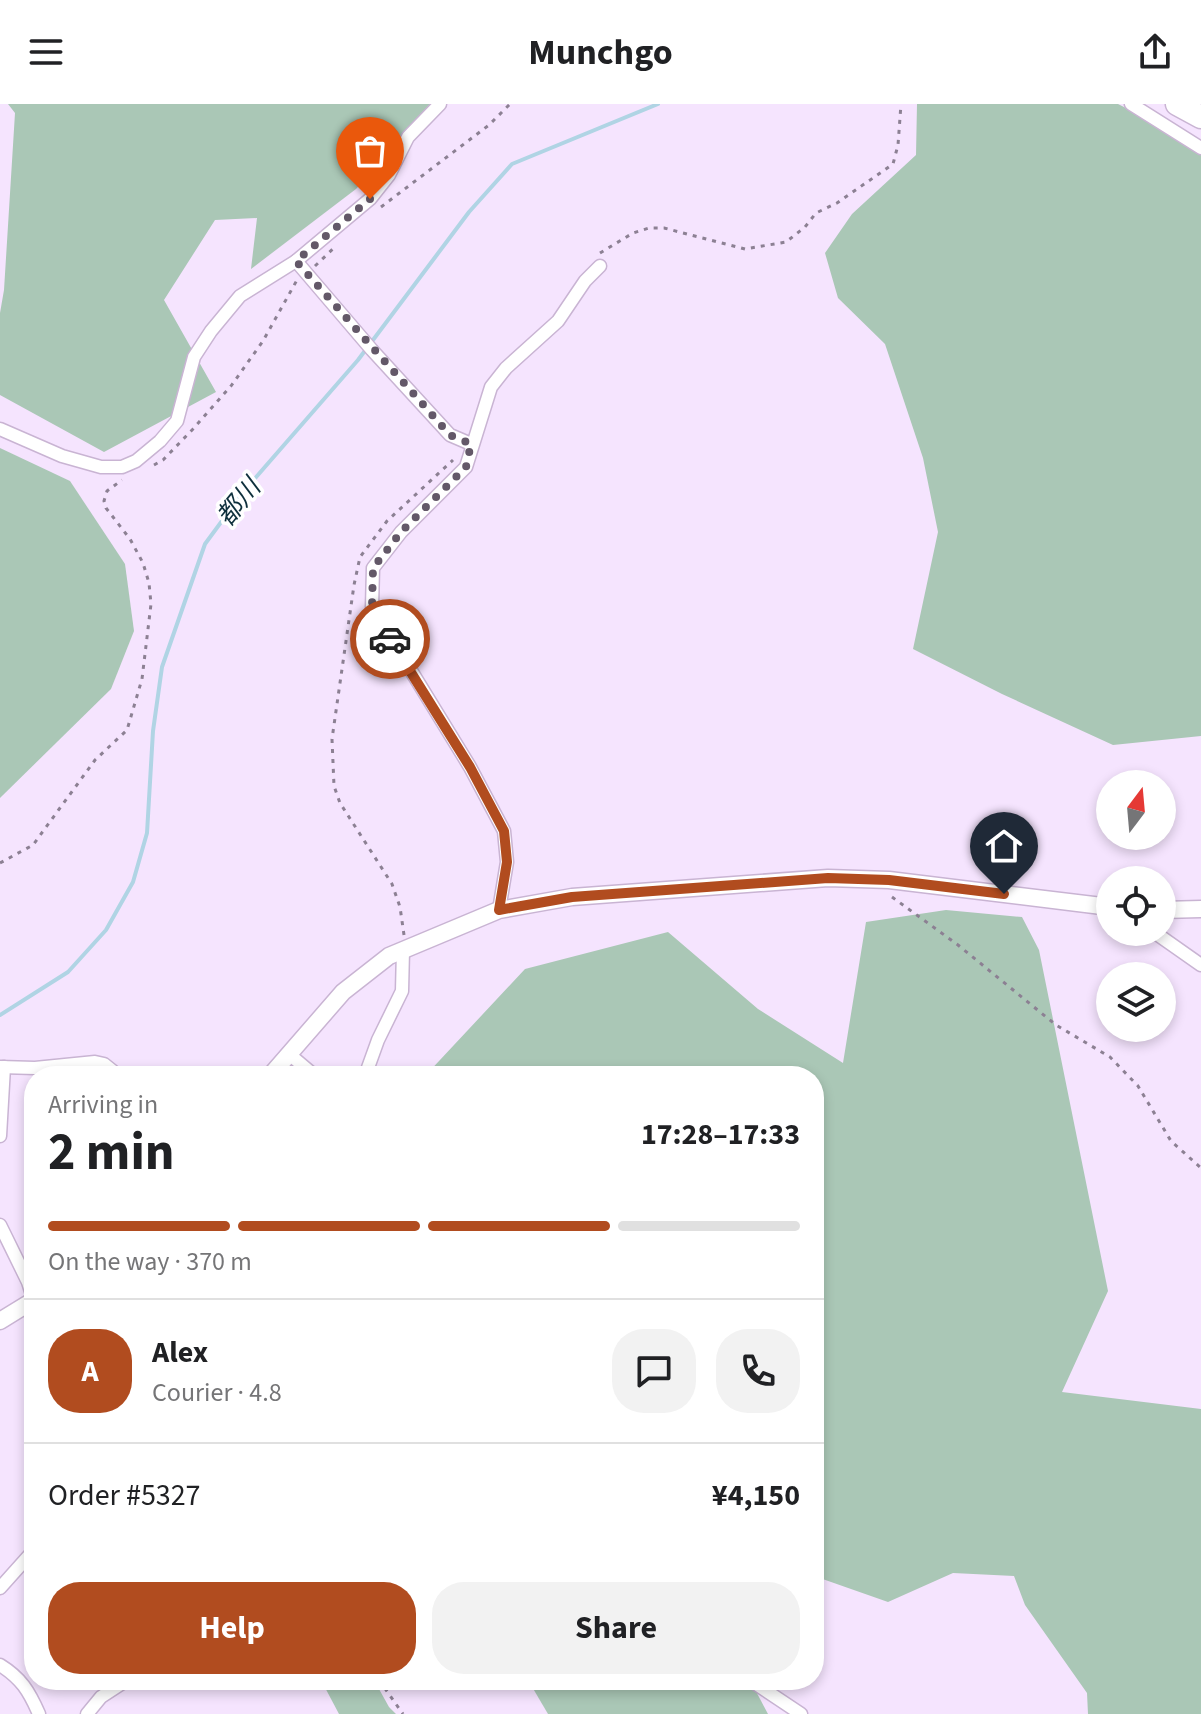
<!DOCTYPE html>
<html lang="en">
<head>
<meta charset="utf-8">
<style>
	:root { --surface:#fff; --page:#f2f2f2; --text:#202124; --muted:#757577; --line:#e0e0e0; --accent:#b14c1f }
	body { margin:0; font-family:"Source Sans 3","Noto Sans JP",sans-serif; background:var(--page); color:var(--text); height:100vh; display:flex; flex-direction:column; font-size:30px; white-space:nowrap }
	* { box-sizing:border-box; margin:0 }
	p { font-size:26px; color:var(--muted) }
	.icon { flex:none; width:44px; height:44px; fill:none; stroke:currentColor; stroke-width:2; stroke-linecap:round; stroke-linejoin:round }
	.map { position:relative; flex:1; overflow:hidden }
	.details { position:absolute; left:24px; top:962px; width:800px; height:624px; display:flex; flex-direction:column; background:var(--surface); border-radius:32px; box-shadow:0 4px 12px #0003 }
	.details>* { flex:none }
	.needle { width:52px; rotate:16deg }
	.fabs { position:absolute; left:1096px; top:666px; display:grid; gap:16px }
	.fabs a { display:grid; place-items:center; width:80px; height:80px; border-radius:50%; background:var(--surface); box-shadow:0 4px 12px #0003; font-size:40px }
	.pin { position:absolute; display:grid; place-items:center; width:68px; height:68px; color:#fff; margin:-82px -34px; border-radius:50% 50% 50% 0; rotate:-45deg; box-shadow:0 0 8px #0007 }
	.pin .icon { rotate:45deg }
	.courier { position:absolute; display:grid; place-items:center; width:80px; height:80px; margin:-40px; border:6px solid #b14c1f; border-radius:50%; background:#fff; color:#222; box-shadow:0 2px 10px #0007 }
	.overview em { font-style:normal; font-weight:700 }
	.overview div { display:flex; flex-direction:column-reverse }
	.overview { display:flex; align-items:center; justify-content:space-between; height:136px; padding:0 24px }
	h1 { font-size:52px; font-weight:700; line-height:60px }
	.bar { display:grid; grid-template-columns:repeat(4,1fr); gap:12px 8px; align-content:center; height:96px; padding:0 24px }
	.bar i { height:10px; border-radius:6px; background:var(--line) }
	.bar .current { background:var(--accent) }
	.bar p { grid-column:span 4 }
	.line { display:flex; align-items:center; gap:20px; padding:0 24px; border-top:2px solid var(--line) }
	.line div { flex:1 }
	.round { display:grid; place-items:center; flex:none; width:84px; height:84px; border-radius:32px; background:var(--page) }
	.action { display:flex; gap:16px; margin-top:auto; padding:16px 24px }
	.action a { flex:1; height:92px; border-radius:32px; background:var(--accent); color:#fff; font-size:32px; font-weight:700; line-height:92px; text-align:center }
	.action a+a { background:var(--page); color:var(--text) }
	header { display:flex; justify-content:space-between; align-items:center; height:104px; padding:0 24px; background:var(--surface); font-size:36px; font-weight:700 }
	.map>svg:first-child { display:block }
</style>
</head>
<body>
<header><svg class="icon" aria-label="menu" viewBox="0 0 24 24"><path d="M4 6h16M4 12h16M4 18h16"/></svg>Munchgo<svg class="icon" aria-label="share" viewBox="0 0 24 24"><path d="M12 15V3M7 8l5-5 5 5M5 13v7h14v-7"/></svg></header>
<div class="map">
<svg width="1201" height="1610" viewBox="0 0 1201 1610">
	<rect width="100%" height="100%" fill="#f5e4fe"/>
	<!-- green -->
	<g fill="#aac7b6">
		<path d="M8,0H436L356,85L251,165L257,114L215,116L164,196L216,288L104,348L0,291V209L4,186L15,9Z"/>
		<path d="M917,0H1118L1201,42V632L1113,641L1002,590L913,545L938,428L923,354L885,240L838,194L825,149L852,110L916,51Z"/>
		<path d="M0,344L70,377L125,460L134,527L111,585L0,694Z"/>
		<path d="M946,806L1022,813L1039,846L1108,1187L1062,1288L1201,1305V1610H1088L1087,1589L1025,1501L1014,1472L953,1469L888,1498L814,1472V972H757L752,970L736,972H425L525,865L668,828L758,905L843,959L866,818Z"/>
		<path d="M321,1576H374L389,1603L396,1610H339Z"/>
		<path d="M528,1576H750L768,1610H548Z"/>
	</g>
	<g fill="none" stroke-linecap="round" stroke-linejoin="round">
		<!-- stream -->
		<path stroke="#b0d4e4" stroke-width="4" d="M0,911L68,868L106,826L133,778L147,729L153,627L162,563L205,440L244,387L358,256L469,108L512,60L658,0"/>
		<!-- minor casing -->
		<g stroke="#c9b4d3" stroke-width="15">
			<g id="minor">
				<path d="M1131,0L1201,44"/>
				<path d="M296,157L372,246L450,331L471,340"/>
				<path d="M0,325L62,352L101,363H122L136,357L160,337L177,317L194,253L211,227L240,192L296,157L370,95L389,71L408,33L440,0"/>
				<path d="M499,806L507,758L504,727L470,663L372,503L373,464L401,428L466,363L491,283L506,264L558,217L585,177L600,162"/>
				<path d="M1154,828L1201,861"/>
				<path d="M289,950L315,972"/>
				<path d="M0,963L35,964L95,958L104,960L119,972"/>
				<path d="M365,972L378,936L402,887L403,846"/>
				<path d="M0,1032L4,963"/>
				<path d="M0,1121L28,1178L34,1197"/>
				<path d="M0,1484L34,1446"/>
				<path d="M0,1561C21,1574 29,1587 39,1610"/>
				<path d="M750,1576L801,1610"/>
				<path d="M87,1610L101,1593L127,1576"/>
			</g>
		</g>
		<!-- tertiary casing -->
		<g stroke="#c9b4d3" stroke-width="19">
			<g id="tertiary">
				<path d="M1162,806L1201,805"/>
				<path d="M270,972L343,888L389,852L499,806L572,793L828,774L889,776L1110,803"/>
				<path d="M0,1217L34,1196"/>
			</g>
		</g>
		<!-- motorway casing -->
		<g stroke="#c9b4d3" stroke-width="25">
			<path id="motorway" d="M1177,0L1201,13"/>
		</g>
		<!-- path -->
		<g stroke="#8c8093" stroke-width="3" stroke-dasharray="4 6" stroke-linecap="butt">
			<path d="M381,103L489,21L510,0"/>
			<path d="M600,149L633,129L649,124H664L745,145L786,138L805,123L816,109L837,99L893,60L898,41L901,0"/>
			<path d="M315,162L336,142"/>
			<path d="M154,361L163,356L193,325L231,282L263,237L297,176"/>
			<path d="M0,759L33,741L95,656L127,626L142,575L151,500L149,479L143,459L130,435L106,404L104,397L107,387L122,376"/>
			<path d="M892,793L958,841L1056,921L1110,953L1138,982L1171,1037L1201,1064"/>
			<path d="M404,831L400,803L392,780L340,699L334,682L332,635L354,481L360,453L387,417L453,356"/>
			<path d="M379,1576L403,1610"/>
		</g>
		<!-- minor -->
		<use href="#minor" stroke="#fff" stroke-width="12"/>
		<!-- tertiary -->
		<use href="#tertiary" stroke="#fff" stroke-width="16"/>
		<!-- motorway -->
		<use href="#motorway" stroke="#fff" stroke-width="22"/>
	</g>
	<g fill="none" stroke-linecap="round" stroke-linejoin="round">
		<!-- done -->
		<path stroke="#635868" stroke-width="8" stroke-dasharray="0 14.4" d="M370,95L296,157L450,331L471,340L466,363L401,428L373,464L372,503L390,535"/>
		<!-- route -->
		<path stroke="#b14c1f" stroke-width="10" d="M390,535L470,663L504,727L507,758L499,806L572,793L828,774L889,776L1004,790"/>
	</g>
	<g text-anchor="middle" stroke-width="7" stroke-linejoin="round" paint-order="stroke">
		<!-- water labels -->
		<g font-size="26" font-style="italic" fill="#0e2f3c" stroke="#fff">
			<text transform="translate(238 398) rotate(-51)" y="9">都川</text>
		</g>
	</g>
</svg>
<div class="fabs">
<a><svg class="needle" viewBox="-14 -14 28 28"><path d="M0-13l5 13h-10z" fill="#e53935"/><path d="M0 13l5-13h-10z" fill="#757577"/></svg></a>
<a><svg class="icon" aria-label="locate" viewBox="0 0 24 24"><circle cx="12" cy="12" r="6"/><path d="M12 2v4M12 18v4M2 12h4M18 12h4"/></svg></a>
<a><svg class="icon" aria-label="layers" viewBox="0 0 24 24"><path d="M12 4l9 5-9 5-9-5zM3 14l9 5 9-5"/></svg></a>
</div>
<div class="pin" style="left:370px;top:95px;background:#ea580c"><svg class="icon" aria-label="bag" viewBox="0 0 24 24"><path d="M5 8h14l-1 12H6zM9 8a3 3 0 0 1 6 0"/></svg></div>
<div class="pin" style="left:1004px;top:790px;background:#1f2937"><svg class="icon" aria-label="home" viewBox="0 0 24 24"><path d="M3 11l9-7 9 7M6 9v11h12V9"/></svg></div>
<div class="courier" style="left:390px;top:535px"><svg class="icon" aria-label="car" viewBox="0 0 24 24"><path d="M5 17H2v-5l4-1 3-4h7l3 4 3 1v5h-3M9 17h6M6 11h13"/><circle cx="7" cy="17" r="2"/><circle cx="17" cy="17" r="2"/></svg></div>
<section class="details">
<div class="overview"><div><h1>2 min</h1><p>Arriving in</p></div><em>17:28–17:33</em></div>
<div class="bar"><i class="current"></i><i class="current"></i><i class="current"></i><i></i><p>On the way · 370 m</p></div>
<div class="line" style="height:144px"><b class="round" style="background:var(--accent);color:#fff">A</b><div><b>Alex</b><p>Courier · 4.8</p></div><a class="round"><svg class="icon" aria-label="chat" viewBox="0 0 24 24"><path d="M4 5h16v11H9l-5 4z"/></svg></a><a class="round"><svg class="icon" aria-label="phone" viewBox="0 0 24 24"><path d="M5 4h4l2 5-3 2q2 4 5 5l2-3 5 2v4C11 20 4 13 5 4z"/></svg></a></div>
<div class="line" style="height:104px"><div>Order #5327</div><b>¥4,150</b></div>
<div class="action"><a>Help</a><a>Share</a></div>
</section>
</div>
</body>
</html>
